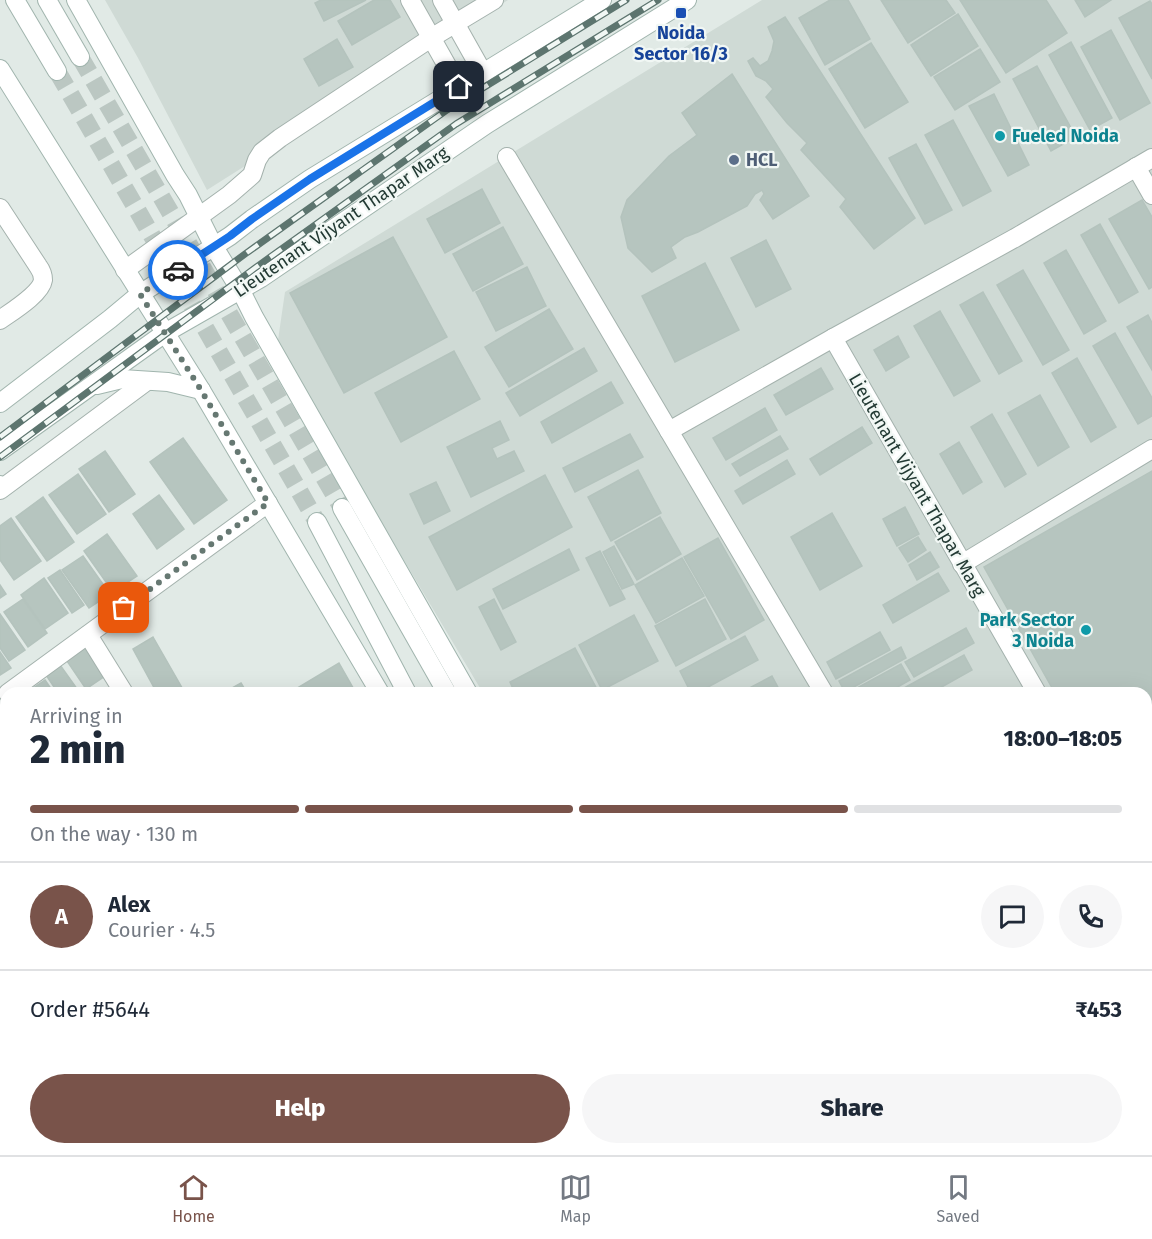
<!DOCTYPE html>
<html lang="en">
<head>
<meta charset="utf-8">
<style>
	:root { --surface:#fff; --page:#f6f6f7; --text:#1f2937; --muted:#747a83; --line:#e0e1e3; --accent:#79534a }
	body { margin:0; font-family:"Fira Sans",sans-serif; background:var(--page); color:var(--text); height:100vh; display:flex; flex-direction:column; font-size:22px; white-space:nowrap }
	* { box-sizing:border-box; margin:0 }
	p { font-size:20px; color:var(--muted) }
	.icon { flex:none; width:33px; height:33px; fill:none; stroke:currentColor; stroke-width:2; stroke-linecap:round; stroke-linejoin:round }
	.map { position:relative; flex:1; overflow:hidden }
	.drawer { position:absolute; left:0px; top:687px; width:1152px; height:468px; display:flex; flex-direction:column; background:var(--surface); border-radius:18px 18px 0 0; box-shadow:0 6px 24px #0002 }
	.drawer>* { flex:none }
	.pin { position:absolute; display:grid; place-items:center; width:51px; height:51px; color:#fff; margin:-26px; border-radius:12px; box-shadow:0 3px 9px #0006 }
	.courier { position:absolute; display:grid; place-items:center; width:60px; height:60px; margin:-30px; border:4px solid #1a73e8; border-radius:50%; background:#fff; color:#222; box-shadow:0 2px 8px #0007 }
	.overview em { font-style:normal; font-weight:800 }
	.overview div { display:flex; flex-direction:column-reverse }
	.overview { display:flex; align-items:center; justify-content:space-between; height:102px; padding:0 30px }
	h1 { font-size:39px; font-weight:800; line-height:45px }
	.bar { display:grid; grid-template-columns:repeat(4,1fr); gap:9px 6px; align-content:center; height:72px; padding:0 30px }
	.bar i { height:8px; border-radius:4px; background:var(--line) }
	.bar .active { background:var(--accent) }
	.bar p { grid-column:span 4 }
	.line { display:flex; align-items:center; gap:15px; padding:0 30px; border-top:2px solid var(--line) }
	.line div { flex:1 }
	.round { display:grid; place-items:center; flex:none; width:63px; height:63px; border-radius:32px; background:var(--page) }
	.action { display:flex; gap:12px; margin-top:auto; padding:12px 30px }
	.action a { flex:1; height:69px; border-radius:36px; background:var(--accent); color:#fff; font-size:24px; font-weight:800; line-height:69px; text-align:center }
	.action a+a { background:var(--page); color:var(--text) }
	.tabs { display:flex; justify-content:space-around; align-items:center; height:84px; border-top:2px solid var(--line); background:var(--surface); font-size:16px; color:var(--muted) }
	.tabs a { display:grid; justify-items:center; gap:3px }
	.tabs .active { color:var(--accent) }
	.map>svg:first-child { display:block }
</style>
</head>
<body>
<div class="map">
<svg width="1152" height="1155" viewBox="0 0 1152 1155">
	<rect width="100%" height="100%" fill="#e1eae6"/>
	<!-- built -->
	<g fill="#cfdad5">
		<path d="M105,0H508L207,190L138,58Z"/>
		<path d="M762,0H1152V1150L1142,1155H759L755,1149H1146V693H483L277,347L285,292Z"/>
	</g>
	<!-- green -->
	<path fill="#bbdac4" d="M6,829V1110L0,1100V833Z"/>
	<!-- building -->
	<g fill="#b6c5bf" stroke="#b4c3bd" stroke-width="1.5">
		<path d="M321,0H366L324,21L315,3Z"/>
		<path d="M374,0H390L400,17L352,45L338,21Z"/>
		<path d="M830,0H848L870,39L825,65L799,18Z"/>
		<path d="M881,0H946L955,13L908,43Z"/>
		<path d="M960,0H1046L1067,33L1006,73Z"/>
		<path d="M1075,0H1111L1085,17Z"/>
		<path d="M1150,1L1152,4V79L1119,18Z"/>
		<path d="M958,14L978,46L931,76L911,45Z"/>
		<path d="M785,17L915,218L874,249L840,207L846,199L801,150L807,143L787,123L766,97L773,89L766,81L756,76L748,61L753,58L760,66L768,61L772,51L774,41L768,27Z"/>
		<path d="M1111,30L1150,103L1120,120L1081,47Z"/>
		<path d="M337,39L353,67L319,86L304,59Z"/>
		<path d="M1071,42L1112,118L1090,130L1049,55Z"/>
		<path d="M871,43L908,102L865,128L829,69Z"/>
		<path d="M980,49L1000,82L955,110L934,77Z"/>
		<path d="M1037,66L1076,137L1051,151L1013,79Z"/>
		<path d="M732,74L809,196L773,219L760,200L764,194L762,190L755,194L747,206L698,232L685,237L671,247L676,258L652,272L628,248L621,217L627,200L669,156L697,135L682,113Z"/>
		<path d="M994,94L1029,165L1008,176L969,106Z"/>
		<path d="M953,120L991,191L963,206L925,135Z"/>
		<path d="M916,144L952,210L925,224L889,158Z"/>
		<path d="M482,189L500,223L445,253L427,219Z"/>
		<path d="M1142,200L1152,217V287L1149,289L1109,219Z"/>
		<path d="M1100,224L1138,292L1119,303L1081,235Z"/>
		<path d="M503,227L523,264L473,291L453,254Z"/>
		<path d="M393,237L447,337L344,393L290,293Z"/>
		<path d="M766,240L791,289L756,307L731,258Z"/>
		<path d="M1066,250L1106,321L1084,334L1044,263Z"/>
		<path d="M705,263L739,330L675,362L642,296Z"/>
		<path d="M527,267L546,306L496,331L476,292Z"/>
		<path d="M1023,270L1069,350L1043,365L997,285Z"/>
		<path d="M983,292L1022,361L999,374L960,305Z"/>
		<path d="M549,309L573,349L509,387L485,347Z"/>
		<path d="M940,311L980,381L954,396L914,326Z"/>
		<path d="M1148,315L1152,323V370L1127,327Z"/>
		<path d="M1115,333L1152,398V416L1138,424L1093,346Z"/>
		<path d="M898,336L909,357L886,371L874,350Z"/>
		<path d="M584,348L597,371L520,416L506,393Z"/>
		<path d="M454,351L480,399L401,442L375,393Z"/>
		<path d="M1077,358L1116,427L1091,442L1052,373Z"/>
		<path d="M821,368L833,389L786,415L774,395Z"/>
		<path d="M611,382L623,403L552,443L541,422Z"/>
		<path d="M1040,395L1069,447L1038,466L1008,413Z"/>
		<path d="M765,408L777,430L726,460L713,438Z"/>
		<path d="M992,414L1026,474L1005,487L971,427Z"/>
		<path d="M500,421L509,440L492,448L497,459L514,451L524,471L471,497L447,447Z"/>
		<path d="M862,427L872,443L820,475L810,459Z"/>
		<path d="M630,434L643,457L575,492L563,468Z"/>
		<path d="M780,436L788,449L740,476L732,464Z"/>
		<path d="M183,438L227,500L194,524L150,462Z"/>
		<path d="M959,442L982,482L963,494L940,454Z"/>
		<path d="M105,451L135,494L109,512L79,469Z"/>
		<path d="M787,460L795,474L743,504L735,491Z"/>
		<path d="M638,470L661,513L611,541L588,497Z"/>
		<path d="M1152,471V788L1146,792V693H1055L984,567Z"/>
		<path d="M78,474L106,514L77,534L49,495Z"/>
		<path d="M545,475L572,527L457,590L429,537Z"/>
		<path d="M436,482L450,511L424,524L410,494Z"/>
		<path d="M159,495L184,529L157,549L133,514Z"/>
		<path d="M43,497L74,542L47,561L16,517Z"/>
		<path d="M905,507L919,534L897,546L883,519Z"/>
		<path d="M832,513L862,566L820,590L791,537Z"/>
		<path d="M660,517L681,554L637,580L615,542Z"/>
		<path d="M11,518L41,561L14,580L0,560V526Z"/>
		<path d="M107,534L137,576L113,592L84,551Z"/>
		<path d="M918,537L926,550L908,562L899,548Z"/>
		<path d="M718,538L764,620L731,639L684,557Z"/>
		<path d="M614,546L634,584L622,589L603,552Z"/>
		<path d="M569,549L579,570L503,609L493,589Z"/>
		<path d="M600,551L625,599L610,606L586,558Z"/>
		<path d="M930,552L939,567L917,580L909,565Z"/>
		<path d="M83,556L110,594L89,608L62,570Z"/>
		<path d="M682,558L704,596L656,623L635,585Z"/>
		<path d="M60,570L84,605L72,613L48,578Z"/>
		<path d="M938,573L949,591L893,623L883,605Z"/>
		<path d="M44,578L68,613L45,629L21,595Z"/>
		<path d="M0,585L6,594L0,598Z"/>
		<path d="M23,599L47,633L28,647L4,612Z"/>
		<path d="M494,599L516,642L501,650L479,607Z"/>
		<path d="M705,599L726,639L676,666L655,626Z"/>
		<path d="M0,614L25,650L9,661L0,648Z"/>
		<path d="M634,615L658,661L602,690L579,645Z"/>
		<path d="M966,628L974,643L914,677L905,662Z"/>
		<path d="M880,632L890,650L836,679L827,662Z"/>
		<path d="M745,636L758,660L697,693H691L680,671Z"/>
		<path d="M153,637L185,693H157L133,649Z"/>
		<path d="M901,647L906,658L845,692L839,681Z"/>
		<path d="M85,648L105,676L86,689L67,661Z"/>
		<path d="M575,648L599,693H515L510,682Z"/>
		<path d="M0,652L11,668L0,675Z"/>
		<path d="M964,655L972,670L931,693H895Z"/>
		<path d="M339,663L356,693H289Z"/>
		<path d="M901,664L910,680L887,693H848Z"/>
		<path d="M60,665L80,693H58L46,675Z"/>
		<path d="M772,676L781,693H740Z"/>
		<path d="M45,680L54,693H35L32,689Z"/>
		<path d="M241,683L247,693H223Z"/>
		<path d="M6,709V740L0,732V713Z"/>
		<path d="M6,759V785L0,777V764Z"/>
		<path d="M1146,914L1152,924V939L1146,942Z"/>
		<path d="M1149,966L1152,970V1096L1146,1100V967Z"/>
		<path d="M82,1149H107L110,1155H85Z"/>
		<path d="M206,1149H219L223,1155H204L202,1152Z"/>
		<path d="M249,1149H281L284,1155H252Z"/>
		<path d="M309,1149H340L344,1155H310L307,1150Z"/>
		<path d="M781,1149H905L895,1155H785Z"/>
	</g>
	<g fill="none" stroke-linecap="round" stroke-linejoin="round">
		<!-- secondary-tunnel -->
		<g stroke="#bbc7c2" stroke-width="18" stroke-dasharray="18 9" stroke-linecap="butt">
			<path d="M80,57L342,508"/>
			<path d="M57,71L317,522"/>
		</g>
		<!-- street casing -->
		<g stroke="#a4b2ad" stroke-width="20">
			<g id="street">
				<path d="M410,0L459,87"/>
				<path d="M442,0L483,73"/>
				<path d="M507,157L824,693"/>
				<path d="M1136,167L1152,195"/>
				<path d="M0,208L38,266C41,270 43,275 43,280C41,294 11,312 0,320"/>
				<path d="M125,270L229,195L252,175L257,160L262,152L280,138L431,38L494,0"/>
				<path d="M833,338L1037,693"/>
				<path d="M669,431L833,338L1015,238L1152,158"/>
				<path d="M0,490L147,381"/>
				<path d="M962,564L1152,449"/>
				<path d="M88,635L124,693"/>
				<path d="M8,693L268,503"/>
				<path d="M1146,808L1152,805"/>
				<path d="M0,824L6,820"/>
				<path d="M0,1114L6,1124"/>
				<path d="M22,1149L25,1155"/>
				<path d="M444,1149L448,1155"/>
				<path d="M556,1149L560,1155"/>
				<path d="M168,1155L178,1149"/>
				<path d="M407,1155L417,1149"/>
			</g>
		</g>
		<!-- secondary casing -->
		<g stroke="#a1b5ae" stroke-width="20">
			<g id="secondary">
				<path d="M15,0L57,71"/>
				<path d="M47,0L80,57"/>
				<path d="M76,0L175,175L188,195L214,247L241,291L254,317L468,693"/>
				<path d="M0,69L201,390L380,693"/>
				<path d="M97,385L122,379L168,382L201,390"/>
				<path d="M0,403L110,319L140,294L230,236L252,219L310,179L602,0"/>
				<path d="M0,451L165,333L261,278L487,124L687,0"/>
				<path d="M0,485L2,488"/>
				<path d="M342,508L447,693"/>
				<path d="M317,522L407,693"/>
				<path d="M668,1149L672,1155"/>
				<path d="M713,1149L717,1155"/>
			</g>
		</g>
		<!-- street -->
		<use href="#street" stroke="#fff" stroke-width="18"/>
		<!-- secondary -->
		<use href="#secondary" stroke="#fff" stroke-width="18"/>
		<!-- rail casing -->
		<g stroke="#5d756f" stroke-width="7">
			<g id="rail">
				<path d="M0,437L245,254L447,110L626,0"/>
				<path d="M0,457L255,268L456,124L658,0"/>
			</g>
		</g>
		<!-- rail -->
		<use href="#rail" stroke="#f1f7f4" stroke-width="4.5" stroke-dasharray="14" stroke-linecap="butt"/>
	</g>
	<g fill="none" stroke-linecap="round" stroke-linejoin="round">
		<!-- done -->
		<path stroke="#667872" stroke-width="6" stroke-dasharray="0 10.8" d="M124,608L268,503L201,390L140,294L178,270"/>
		<!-- route -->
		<path stroke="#1a73e8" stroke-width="8" d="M178,270L230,236L252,219L310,179L459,87"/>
	</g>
	<!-- markers -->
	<rect fill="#1a4fb4" stroke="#f1f7f4" stroke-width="2" x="675" y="7" width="12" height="12" rx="3"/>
	<g fill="#0f9aa8" stroke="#f1f7f4" stroke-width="2">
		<circle cx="1000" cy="136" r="6"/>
		<circle cx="1086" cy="630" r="6"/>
	</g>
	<circle fill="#5c6f8a" stroke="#f1f7f4" stroke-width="2" cx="734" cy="160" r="6"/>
	<g text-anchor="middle" stroke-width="4.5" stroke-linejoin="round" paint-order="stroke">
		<!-- transit labels -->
		<g font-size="18" font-weight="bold" fill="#164399" stroke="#f1f7f4">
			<text x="681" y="39">Noida<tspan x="681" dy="21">Sector 16/3</tspan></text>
		</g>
		<!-- culture labels -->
		<g font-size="18" font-weight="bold" fill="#0d838f" stroke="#f1f7f4" text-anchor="start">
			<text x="1012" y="142">Fueled Noida</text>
			<text x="1074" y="626" text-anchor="end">Park Sector<tspan x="1074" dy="21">3 Noida</tspan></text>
		</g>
		<!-- service labels -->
		<g font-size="18" font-weight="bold" fill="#4e5e75" stroke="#f1f7f4" text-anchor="start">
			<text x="746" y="166">HCL</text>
		</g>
		<!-- street labels -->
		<g font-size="18" fill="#233a34" stroke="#f1f7f4">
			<text transform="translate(341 222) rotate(-34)" y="6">Lieutenant Vijyant Thapar Marg</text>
			<text transform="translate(917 485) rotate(60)" y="6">Lieutenant Vijyant Thapar Marg</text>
		</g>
	</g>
</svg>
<div class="pin" style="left:124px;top:608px;background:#ea580c"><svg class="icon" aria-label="bag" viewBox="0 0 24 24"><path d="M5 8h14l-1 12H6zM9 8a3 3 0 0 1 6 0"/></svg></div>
<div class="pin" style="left:459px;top:87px;background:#1f2937"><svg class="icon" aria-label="home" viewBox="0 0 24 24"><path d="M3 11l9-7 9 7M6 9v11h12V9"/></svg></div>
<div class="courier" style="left:178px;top:270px"><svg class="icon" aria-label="car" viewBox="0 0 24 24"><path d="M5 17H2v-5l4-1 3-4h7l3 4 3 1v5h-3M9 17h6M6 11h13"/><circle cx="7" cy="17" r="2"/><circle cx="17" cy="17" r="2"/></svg></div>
<section class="drawer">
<div class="overview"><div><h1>2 min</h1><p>Arriving in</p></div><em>18:00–18:05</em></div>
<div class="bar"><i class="active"></i><i class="active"></i><i class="active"></i><i></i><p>On the way · 130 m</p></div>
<div class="line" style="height:108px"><b class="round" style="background:var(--accent);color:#fff">A</b><div><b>Alex</b><p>Courier · 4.5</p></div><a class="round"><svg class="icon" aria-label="chat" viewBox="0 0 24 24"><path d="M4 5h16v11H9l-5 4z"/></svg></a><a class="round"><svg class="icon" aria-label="phone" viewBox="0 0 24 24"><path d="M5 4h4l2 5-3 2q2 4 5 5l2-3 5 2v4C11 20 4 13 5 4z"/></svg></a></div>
<div class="line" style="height:78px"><div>Order #5644</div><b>₹453</b></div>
<div class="action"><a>Help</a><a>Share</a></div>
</section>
</div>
<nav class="tabs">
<a class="active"><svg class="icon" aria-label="home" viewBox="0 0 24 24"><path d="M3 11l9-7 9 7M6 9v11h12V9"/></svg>Home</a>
<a><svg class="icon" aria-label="map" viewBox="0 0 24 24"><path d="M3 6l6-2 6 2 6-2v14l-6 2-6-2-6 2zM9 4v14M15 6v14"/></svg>Map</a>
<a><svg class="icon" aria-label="saved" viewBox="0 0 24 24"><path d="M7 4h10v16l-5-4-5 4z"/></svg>Saved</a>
</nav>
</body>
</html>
